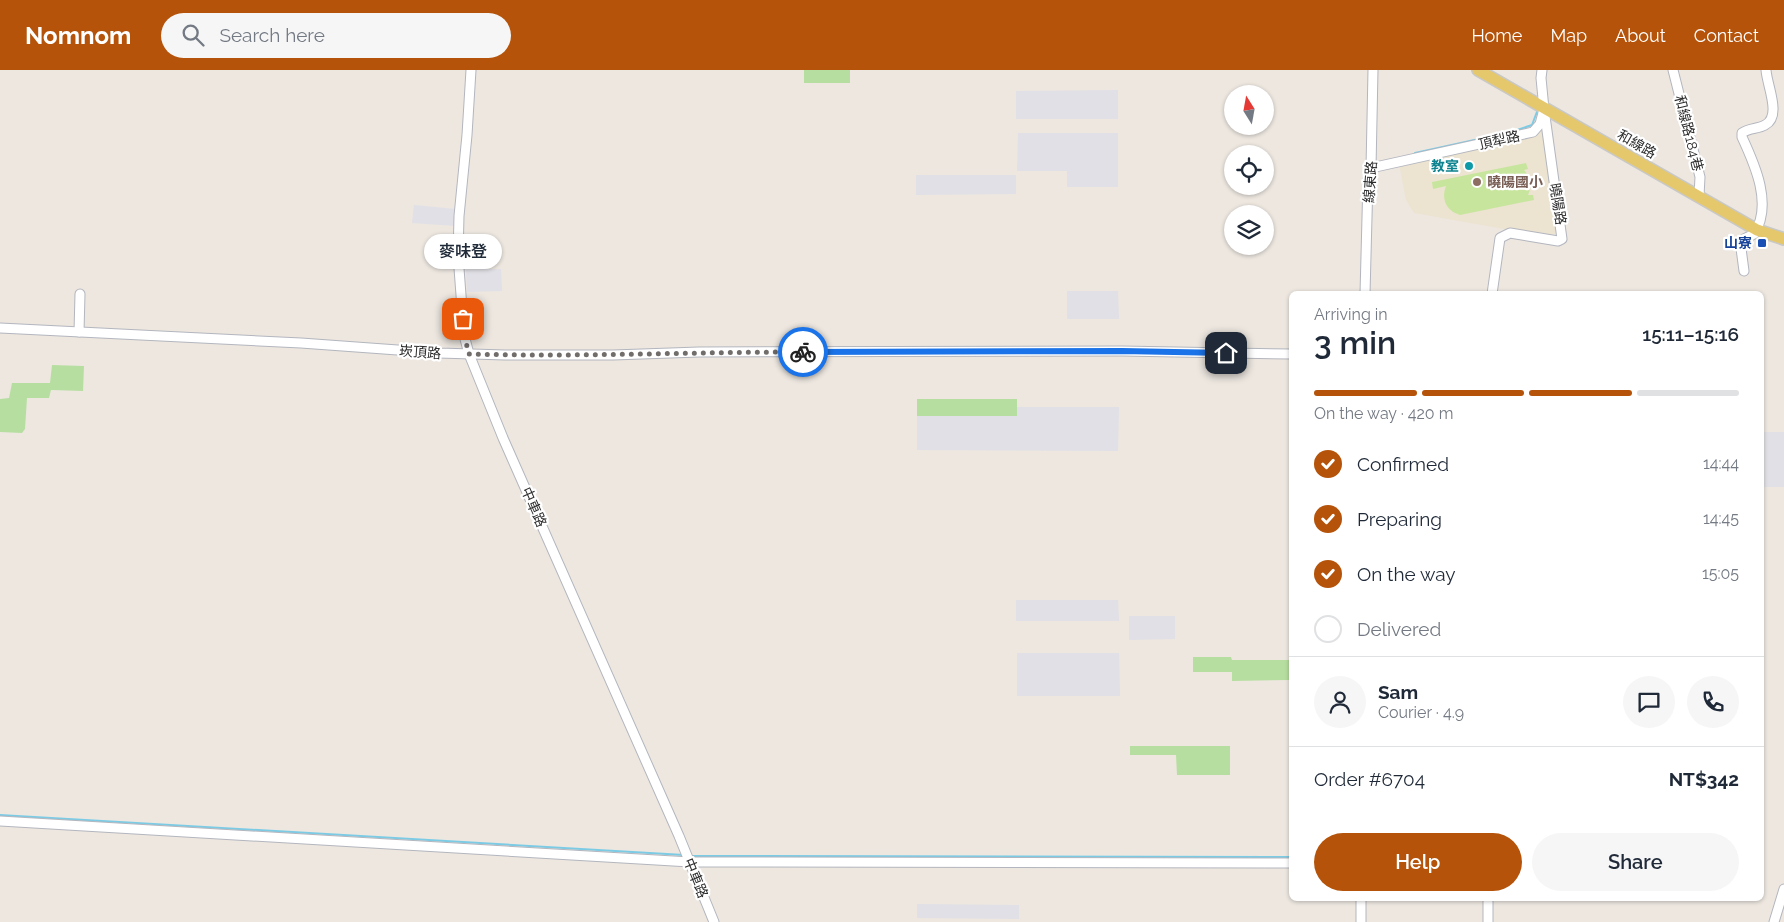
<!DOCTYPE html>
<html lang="en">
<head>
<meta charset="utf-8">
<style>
	:root { --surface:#fff; --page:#f6f6f7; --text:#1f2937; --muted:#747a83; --line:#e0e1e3; --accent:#b45309 }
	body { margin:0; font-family:Raleway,"Noto Sans TC",sans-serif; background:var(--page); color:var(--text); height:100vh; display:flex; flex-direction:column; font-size:19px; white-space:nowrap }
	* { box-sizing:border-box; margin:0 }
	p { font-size:16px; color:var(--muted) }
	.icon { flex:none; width:28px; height:28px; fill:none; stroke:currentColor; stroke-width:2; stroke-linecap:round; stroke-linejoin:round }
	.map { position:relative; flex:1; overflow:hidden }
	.panel { position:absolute; left:1289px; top:221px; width:475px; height:610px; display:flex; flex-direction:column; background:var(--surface); border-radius:8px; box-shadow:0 1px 4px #0004 }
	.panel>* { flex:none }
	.needle { width:32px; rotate:349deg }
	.buttons { position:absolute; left:1224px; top:15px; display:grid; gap:10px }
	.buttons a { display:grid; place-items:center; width:50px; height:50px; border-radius:50%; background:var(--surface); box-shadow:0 1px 4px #0004; font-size:25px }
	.pin { position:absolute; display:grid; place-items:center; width:42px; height:42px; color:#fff; margin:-21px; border-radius:10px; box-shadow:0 2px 8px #0006 }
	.courier { position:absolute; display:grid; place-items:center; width:50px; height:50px; margin:-25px; border:4px solid #1a73e8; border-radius:50%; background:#fff; color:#222; box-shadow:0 1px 6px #0007 }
	.bubble { position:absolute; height:35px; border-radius:18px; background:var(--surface); box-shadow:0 1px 4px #0004; font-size:16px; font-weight:600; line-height:35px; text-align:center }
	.summary em { font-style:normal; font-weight:600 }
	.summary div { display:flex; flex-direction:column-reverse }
	.summary { display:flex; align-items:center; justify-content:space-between; height:85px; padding:0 25px }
	h1 { font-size:32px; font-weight:600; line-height:38px }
	.bar { display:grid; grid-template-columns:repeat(4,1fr); gap:8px 5px; align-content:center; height:60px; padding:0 25px }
	.bar i { height:6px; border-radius:4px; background:var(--line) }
	.bar .current { background:var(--accent) }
	.bar p { grid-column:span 4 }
	.line { display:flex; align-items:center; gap:12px; padding:0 25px; border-top:1px solid var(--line) }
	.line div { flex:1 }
	.round { display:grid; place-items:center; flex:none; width:52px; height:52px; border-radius:26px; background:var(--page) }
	ol { padding:0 25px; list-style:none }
	li { display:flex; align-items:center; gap:15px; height:55px }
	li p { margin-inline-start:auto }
	li .icon { padding:5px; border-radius:50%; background:var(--accent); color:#fff; stroke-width:4 }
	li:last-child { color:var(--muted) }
	li i { width:28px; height:28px; border:2px solid var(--line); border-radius:50% }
	.primary-button { display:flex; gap:10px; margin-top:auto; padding:10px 25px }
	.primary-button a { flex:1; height:58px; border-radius:30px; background:var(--accent); color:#fff; font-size:20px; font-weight:600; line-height:58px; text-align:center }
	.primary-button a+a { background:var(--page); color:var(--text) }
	header { display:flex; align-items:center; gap:30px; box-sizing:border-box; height:70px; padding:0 25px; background:var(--accent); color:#fff }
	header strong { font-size:24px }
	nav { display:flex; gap:28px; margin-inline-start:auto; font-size:18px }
	.search { width:350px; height:45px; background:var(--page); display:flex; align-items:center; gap:12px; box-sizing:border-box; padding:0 18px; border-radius:28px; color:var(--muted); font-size:19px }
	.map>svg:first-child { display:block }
</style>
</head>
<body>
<header>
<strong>Nomnom</strong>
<div class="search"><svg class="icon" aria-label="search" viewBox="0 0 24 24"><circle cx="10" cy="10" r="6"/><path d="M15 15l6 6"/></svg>Search here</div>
<nav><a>Home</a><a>Map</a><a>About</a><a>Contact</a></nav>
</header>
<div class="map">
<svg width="1784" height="852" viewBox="0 0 1784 852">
	<rect width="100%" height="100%" fill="#ede7e0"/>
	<!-- industrial -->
	<g fill="#e1e0e6">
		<path d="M1118,20V49H1016V21Z"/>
		<path d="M1018,63H1118V117H1067V101H1017Z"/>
		<path d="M916,105H1016V124L916,125Z"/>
		<path d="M414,135L456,139V156L412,153Z"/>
		<path d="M466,199H501L502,221L467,222Z"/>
		<path d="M1067,221H1118L1119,249H1067Z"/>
		<path d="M1017,337H1119L1118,381L917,380V346H1017Z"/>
		<rect x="1761" y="362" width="23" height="55"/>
		<path d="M1016,530H1118L1119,551H1016Z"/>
		<path d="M1129,546H1175V569L1129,570Z"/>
		<path d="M1017,583H1119L1120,626H1017Z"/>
		<path d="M917,834L1019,835V849L917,848Z"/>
	</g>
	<!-- education -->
	<path fill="#ece3d1" d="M1543,58L1560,163L1543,166L1414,143L1406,130L1399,94L1536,63Z"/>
	<!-- green -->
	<g fill="#b7dea1">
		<rect x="804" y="0" width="46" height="13"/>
		<path d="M52,295L84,296L83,321L51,320L49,328H27L25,359L22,363L0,362V329L9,328L12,313H50Z"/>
		<rect x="917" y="329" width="100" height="17"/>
		<path d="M1193,587H1231L1232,590H1291V610L1232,611V602H1193Z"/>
		<path d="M1130,676H1230V705H1177L1176,685H1130Z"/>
	</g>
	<!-- pitch -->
	<path fill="#c8e59e" d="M1526,93L1528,99L1524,100C1531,108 1532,116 1528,125H1533L1534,130L1460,145C1446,141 1441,129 1446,116L1433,119L1432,112Z"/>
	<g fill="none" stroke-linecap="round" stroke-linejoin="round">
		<!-- stream -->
		<g stroke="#7ccbe5" stroke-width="2">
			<path d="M1415,83L1511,62L1532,55L1538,39"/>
			<path d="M0,745L684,785"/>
			<path d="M691,786L1291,787"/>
		</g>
		<!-- minor casing -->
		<g stroke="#b3b6be" stroke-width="11">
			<g id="minor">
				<path d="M471,0L467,65L459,146L458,185L464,265L469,284L503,368L679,766L714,852"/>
				<path d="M1673,0L1700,107L1699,126"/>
				<path d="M1371,98L1533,62L1540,54L1543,43"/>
				<path d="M1744,201L1740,171L1754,164C1773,135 1755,95 1742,67V63C1749,58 1758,59 1765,55C1782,46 1767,16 1766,0"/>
				<path d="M1365,224L1368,109L1371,98L1373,0"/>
				<path d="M1492,224L1500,168L1510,163L1558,171L1562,169L1544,39L1541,8L1542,0"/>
				<path d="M0,258L301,273L439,283L505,285H613L699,282L1122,281L1291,284"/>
				<path d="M79,262L80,224"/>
				<path d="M0,751L690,792L1291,793"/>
				<path d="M1361,852V829"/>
				<path d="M1488,852V829"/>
				<path d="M1774,852L1784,819"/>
			</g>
		</g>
		<!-- major casing -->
		<g stroke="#c8c8c8" stroke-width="14">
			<path id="major" d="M1478,0L1757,160L1784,169"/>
		</g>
		<!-- minor -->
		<use href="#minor" stroke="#fff" stroke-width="9"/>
		<!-- major -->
		<use href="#major" stroke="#e6c86c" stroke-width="11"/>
	</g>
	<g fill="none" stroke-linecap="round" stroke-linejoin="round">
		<!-- done -->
		<path stroke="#706d6b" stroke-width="5" stroke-dasharray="0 9" d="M463,249L464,265L469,284C580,287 692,282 803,282"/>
		<!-- route -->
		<path stroke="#1a73e8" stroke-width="6" d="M803,282L1122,281L1226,283"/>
	</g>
	<!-- markers -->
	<circle fill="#0f9aa8" stroke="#fff" stroke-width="2" cx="1469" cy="96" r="5"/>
	<circle fill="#8d6e63" stroke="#fff" stroke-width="2" cx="1477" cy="112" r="5"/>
	<rect fill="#1a4fb4" stroke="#fff" stroke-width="2" x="1757" y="168" width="10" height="10" rx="2.5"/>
	<g text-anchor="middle" stroke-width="4.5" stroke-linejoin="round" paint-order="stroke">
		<!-- street labels -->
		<g font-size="14" fill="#2c2c2c" stroke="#fff">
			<text transform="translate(1689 63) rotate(76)" y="5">和線路184巷</text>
			<text transform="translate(1499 70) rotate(-13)" y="5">頂犁路</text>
			<text transform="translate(1637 74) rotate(30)" y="5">和線路</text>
			<text transform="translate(1370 112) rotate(-86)" y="5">線東路</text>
			<text transform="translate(1558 134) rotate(81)" y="5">曉陽路</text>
			<text transform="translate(420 282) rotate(4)" y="5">崁頂路</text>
			<text transform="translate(534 437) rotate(66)" y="5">中車路</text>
			<text transform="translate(696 808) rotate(68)" y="5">中車路</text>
		</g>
		<!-- culture labels -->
		<g font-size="14" font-weight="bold" fill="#0d838f" stroke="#fff" text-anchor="end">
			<text x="1459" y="101">教室</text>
		</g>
		<!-- education labels -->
		<g font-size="14" font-weight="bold" fill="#785e54" stroke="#fff" text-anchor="start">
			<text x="1487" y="117">曉陽國小</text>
		</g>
		<!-- transit labels -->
		<g font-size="14" font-weight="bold" fill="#164399" stroke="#fff" text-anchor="end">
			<text x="1752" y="178">山寮</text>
		</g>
	</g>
</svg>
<div class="buttons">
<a><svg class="needle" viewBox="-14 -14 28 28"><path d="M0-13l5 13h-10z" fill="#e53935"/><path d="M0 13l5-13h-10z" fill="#747a83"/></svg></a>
<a><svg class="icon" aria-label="locate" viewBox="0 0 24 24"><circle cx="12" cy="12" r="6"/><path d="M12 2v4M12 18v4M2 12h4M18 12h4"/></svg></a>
<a><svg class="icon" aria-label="layers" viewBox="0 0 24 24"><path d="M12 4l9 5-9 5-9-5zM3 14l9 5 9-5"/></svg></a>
</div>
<div class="pin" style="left:463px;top:249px;background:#ea580c"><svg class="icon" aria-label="bag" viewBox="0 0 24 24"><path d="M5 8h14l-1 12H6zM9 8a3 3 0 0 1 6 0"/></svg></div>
<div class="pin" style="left:1226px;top:283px;background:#1f2937"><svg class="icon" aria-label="home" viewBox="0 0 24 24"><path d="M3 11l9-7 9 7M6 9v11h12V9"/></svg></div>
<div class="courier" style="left:803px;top:282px"><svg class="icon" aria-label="bike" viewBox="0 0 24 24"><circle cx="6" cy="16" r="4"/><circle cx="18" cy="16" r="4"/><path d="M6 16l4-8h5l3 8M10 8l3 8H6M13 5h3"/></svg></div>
<div class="bubble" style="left:424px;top:164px;width:78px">麥味登</div>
<section class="panel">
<div class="summary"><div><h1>3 min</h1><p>Arriving in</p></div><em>15:11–15:16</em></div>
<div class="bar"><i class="current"></i><i class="current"></i><i class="current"></i><i></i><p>On the way · 420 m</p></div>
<ol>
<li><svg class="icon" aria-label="check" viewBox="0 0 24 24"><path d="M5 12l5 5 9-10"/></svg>Confirmed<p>14:44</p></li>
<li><svg class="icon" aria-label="check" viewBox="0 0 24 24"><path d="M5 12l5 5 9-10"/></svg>Preparing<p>14:45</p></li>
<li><svg class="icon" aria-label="check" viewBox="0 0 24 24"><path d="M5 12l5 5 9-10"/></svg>On the way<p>15:05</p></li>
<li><i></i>Delivered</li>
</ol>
<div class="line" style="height:90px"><a class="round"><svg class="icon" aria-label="person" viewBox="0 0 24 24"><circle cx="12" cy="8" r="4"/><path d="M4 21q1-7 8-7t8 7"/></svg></a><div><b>Sam</b><p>Courier · 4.9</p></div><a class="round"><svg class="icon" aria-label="chat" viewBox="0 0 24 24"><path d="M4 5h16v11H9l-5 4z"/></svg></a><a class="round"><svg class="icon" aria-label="phone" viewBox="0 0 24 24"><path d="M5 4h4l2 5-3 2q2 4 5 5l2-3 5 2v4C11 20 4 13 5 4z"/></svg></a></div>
<div class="line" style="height:65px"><div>Order #6704</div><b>NT$342</b></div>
<div class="primary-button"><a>Help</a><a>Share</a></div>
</section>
</div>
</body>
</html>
